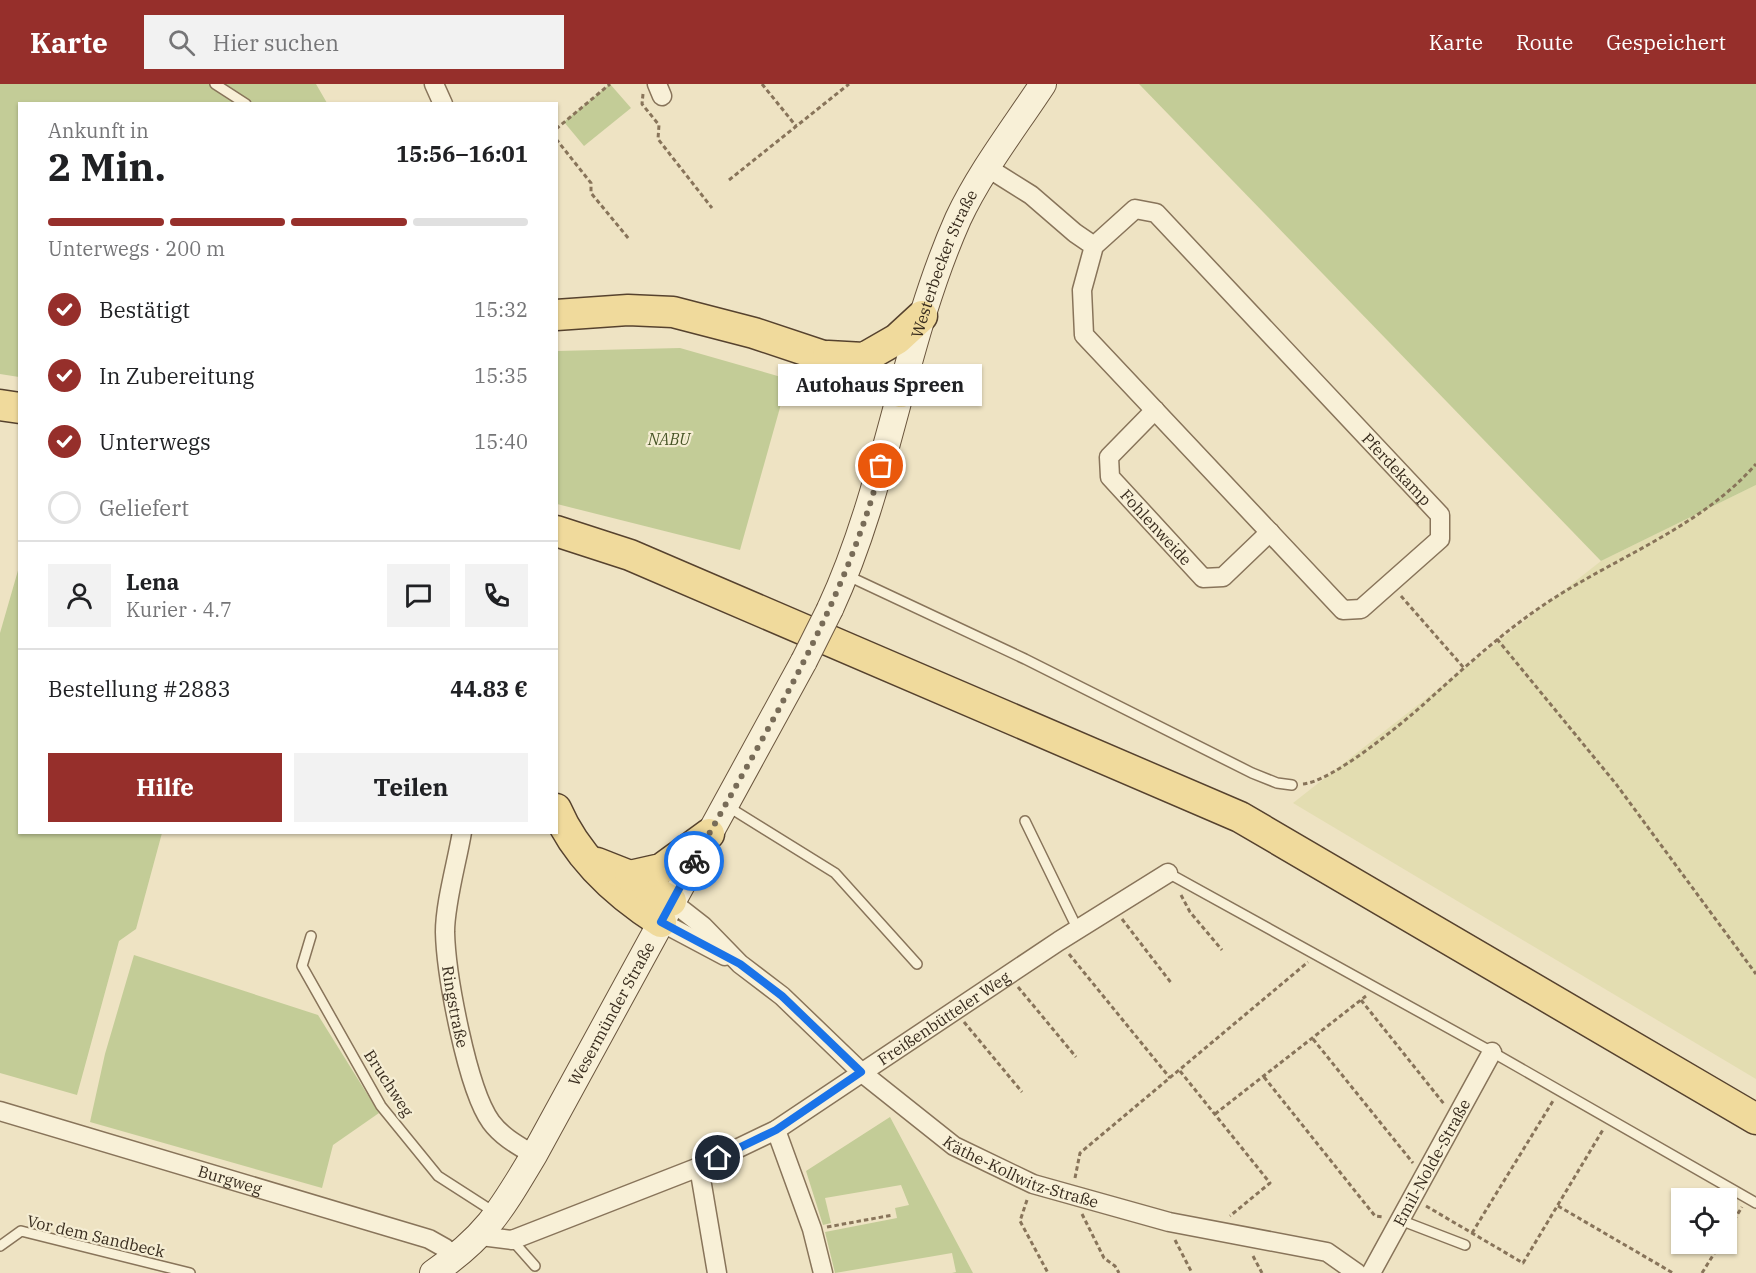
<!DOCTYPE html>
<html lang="de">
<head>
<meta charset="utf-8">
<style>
	:root { --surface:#fff; --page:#f2f2f2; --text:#202124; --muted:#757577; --line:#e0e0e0; --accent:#962f2b }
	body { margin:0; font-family:"IBM Plex Serif",serif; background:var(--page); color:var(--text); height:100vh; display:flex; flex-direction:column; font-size:22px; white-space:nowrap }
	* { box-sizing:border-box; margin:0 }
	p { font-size:20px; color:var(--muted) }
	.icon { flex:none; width:33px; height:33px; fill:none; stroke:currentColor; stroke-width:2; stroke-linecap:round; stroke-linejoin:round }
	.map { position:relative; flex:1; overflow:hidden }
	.details { position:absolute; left:18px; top:18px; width:540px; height:732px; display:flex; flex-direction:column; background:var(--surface); border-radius:0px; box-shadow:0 2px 4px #0004 }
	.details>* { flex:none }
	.controls { position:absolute; left:1671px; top:1104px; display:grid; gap:12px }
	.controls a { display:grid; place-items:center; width:66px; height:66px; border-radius:0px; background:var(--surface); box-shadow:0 2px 4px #0004; font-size:30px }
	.pin { position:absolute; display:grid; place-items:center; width:51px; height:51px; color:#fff; margin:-26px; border:3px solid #fff; border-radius:50%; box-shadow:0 2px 6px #0007 }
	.courier { position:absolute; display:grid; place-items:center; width:60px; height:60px; margin:-30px; border:4px solid #1a73e8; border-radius:50%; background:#fff; color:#222; box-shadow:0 2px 8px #0007 }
	.bubble { position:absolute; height:42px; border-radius:0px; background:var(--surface); box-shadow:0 2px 4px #0004; font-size:20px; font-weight:700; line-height:42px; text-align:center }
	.overview em { font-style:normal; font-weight:700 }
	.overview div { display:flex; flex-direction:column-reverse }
	.overview { display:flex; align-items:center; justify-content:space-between; height:102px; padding:0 30px }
	h1 { font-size:39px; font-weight:700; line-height:45px }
	.bar { display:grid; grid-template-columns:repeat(4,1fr); gap:9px 6px; align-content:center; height:72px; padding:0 30px }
	.bar i { height:8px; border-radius:4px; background:var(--line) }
	.bar .selected { background:var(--accent) }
	.bar p { grid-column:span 4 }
	.line { display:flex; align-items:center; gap:15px; padding:0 30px; border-top:2px solid var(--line) }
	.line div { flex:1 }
	.round { display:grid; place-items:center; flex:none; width:63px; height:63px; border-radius:0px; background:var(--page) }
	ol { padding:0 30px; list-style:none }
	li { display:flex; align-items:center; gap:18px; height:66px }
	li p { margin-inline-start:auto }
	li .icon { padding:6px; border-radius:50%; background:var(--accent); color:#fff; stroke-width:4 }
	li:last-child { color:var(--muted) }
	li i { width:33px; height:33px; border:3px solid var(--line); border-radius:50% }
	.primary-button { display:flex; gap:12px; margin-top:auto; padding:12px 30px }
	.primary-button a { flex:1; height:69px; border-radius:0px; background:var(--accent); color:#fff; font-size:24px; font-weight:700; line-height:69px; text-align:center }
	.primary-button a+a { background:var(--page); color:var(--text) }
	header { display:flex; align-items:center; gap:36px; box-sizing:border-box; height:84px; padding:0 30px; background:var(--accent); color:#fff }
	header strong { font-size:28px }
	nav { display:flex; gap:33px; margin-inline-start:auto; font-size:21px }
	.search { width:420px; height:54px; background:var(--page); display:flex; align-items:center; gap:15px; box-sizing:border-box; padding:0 21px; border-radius:0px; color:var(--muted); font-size:22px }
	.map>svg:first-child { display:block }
</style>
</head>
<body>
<header>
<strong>Karte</strong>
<div class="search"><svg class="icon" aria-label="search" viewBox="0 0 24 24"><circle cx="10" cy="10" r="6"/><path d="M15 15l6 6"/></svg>Hier suchen</div>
<nav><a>Karte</a><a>Route</a><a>Gespeichert</a></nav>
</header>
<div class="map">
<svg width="1756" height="1189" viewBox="0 0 1756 1189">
	<rect width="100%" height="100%" fill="#eee3c3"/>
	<!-- farmland -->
	<path fill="#e3ddb1" d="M1756,401V995L1293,719L1601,477Z"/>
	<!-- green -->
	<g fill="#c3cc97">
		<path d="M0,0H316L327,19L20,20L19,293L0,290Z"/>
		<path d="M610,0L631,24L584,62L564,38Z"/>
		<path d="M1139,0H1756V401L1601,477Z"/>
		<path d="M680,264L788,295L740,466L557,420V267Z"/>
		<path d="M19,483L20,748L162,749L136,845L119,857L77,1011L0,989V549Z"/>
		<path d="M134,871L318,931L379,1029L333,1061L322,1104L90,1038L105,970Z"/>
		<path d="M890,1033L973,1189H952L956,1188L952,1169L835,1189L825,1148L897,1134L895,1124L909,1121L901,1101L825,1114L831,1139L823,1141L806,1087Z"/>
	</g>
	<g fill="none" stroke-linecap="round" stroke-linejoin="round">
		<!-- lane casing -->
		<g stroke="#88745a" stroke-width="12">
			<g id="lane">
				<path d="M215,0L246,20"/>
				<path d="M846,491L1025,575L1252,689L1277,699L1292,701"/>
				<path d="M727,722L835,789L917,880"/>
				<path d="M1025,737L1078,846"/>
				<path d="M1168,789L1492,968L1756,1119"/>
				<path d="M311,852L302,882L381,1022L438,1092L494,1128"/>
				<path d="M1400,1136L1465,1161"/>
				<path d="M512,1156L535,1182"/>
				<path d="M0,1162L21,1147L190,1189"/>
			</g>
		</g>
		<!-- street casing -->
		<g stroke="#88745a" stroke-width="21">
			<g id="street">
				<path d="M434,0L443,20"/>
				<path d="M657,0L662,12"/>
				<path id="s1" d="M988,84L1031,111L1075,149L1094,162L1135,125L1156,129L1440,431V455L1361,525L1343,526L1084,251L1082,206L1094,162"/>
				<path id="s2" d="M1155,326L1109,373L1110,393L1203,494L1223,493L1270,448"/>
				<path id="s3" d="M462,748C457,778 445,819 445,848C446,890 467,1005 491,1038C502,1053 519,1062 534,1071"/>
				<path id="s4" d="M671,817L703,842L740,880L782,912L861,988L954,1062L1033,1100L1169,1138L1327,1168L1357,1189"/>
				<path d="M661,838L725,872"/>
				<path id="s5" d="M0,1027L429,1155L445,1164L455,1174"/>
				<path d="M776,1046L812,1145L823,1189"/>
				<path d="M699,1083L717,1189"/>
				<path id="s6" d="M481,1152L512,1156L699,1083L776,1046L1059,857L1168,789"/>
				<path id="s7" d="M1371,1189L1492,968"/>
			</g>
		</g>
		<!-- secondary casing -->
		<g stroke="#6a553d" stroke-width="28">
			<g id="secondary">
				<path id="s8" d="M830,525C888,400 902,261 958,135C980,88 1014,44 1043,0"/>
				<path id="s9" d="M433,1189C487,1152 501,1126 534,1071L804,577"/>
			</g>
		</g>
		<!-- primary casing -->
		<g stroke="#56422e" stroke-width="33">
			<g id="primary">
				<path d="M556,231L628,226L673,228L754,249L823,272L872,298L901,308"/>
				<path d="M828,272L864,274L897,255L922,232"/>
				<path d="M0,321L20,324"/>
				<path d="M556,447L630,471L1240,733L1756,1035"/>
				<path d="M556,725C577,774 617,810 661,838"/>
				<path d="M597,779L630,792L671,817"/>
				<path d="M630,792L661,785L709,750"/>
			</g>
		</g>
		<!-- path -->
		<g stroke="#88745a" stroke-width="3" stroke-dasharray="4.5 3" stroke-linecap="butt">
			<path d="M762,0L796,42"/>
			<path d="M643,10L642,20L659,41L658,55L712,124"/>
			<path d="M556,45L610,0"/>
			<path d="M556,55L591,99V109L629,155"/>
			<path d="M729,96L849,0"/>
			<path d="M1401,512L1464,584"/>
			<path d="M1497,555L1616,700L1756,890"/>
			<path d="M1303,700C1333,697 1400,641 1424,620C1465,583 1505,546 1551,516C1619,472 1702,442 1756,380"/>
			<path d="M1181,811L1190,828L1222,866"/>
			<path d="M1122,835L1172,900"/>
			<path d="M1069,870L1170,994"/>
			<path d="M1018,903L1076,973"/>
			<path d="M1361,916L1444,1020"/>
			<path d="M964,938L1022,1008"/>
			<path d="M1313,955L1413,1079"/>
			<path d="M1180,987L1270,1099L1230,1132"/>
			<path d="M1264,993L1375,1132L1383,1133"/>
			<path d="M1215,1030L1366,912"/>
			<path d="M1075,1094L1080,1069L1308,878"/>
			<path d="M1027,1116L1020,1137L1048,1189"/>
			<path d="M1426,1122L1523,1179L1604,1044"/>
			<path d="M1558,1122L1673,1189"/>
			<path d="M1082,1130L1104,1174L1115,1182L1119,1189"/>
			<path d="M827,1143L893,1131"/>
			<path d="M1472,1149L1553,1017"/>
			<path d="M1726,1149L1742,1123"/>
			<path d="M1175,1156L1192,1189"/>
			<path d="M1253,1172L1262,1189"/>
			<path d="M1702,1189L1720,1160"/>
		</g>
		<!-- lane -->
		<use href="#lane" stroke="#f8f0d7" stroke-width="9"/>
		<!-- street -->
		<use href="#street" stroke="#f8f0d7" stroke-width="18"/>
		<!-- secondary -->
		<use href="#secondary" stroke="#f8f0d7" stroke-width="26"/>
		<!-- primary -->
		<use href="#primary" stroke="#f0da9c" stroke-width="30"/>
		<!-- secondary-bridge casing -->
		<g stroke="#6a553d" stroke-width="28" stroke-linecap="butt">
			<path id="secondary-bridge" d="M804,577L830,525"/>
		</g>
		<!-- secondary-bridge -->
		<use href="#secondary-bridge" stroke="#f8f0d7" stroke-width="26"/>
	</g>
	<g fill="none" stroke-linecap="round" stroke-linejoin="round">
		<!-- done -->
		<path stroke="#786c58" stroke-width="6" stroke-dasharray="0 10.8" d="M694,777C764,650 844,524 881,382"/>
		<!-- route -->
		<path stroke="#1a73e8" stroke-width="8" d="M694,777L661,838L740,880L782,912L861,988L776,1046L718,1074"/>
	</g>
	<g text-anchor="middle" stroke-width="4.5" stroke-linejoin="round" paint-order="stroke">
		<!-- street labels -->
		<g font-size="16" fill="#382c1e" stroke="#f5edd3">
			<text dy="6" stroke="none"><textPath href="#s8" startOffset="364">Westerbecker Straße</textPath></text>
			<text dy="6" stroke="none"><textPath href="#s1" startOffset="560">Pferdekamp</textPath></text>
			<text dy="6" stroke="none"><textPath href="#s2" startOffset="154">Fohlenweide</textPath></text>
			<text dy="6" stroke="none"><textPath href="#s3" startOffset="177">Ringstraße</textPath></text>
			<text dy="6" stroke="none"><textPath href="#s9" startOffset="318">Wesermünder Straße</textPath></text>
			<text dy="6" stroke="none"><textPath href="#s6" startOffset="519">Freißenbütteler Weg</textPath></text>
			<text transform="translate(389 999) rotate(57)" y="6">Bruchweg</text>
			<text dy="6" stroke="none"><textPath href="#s7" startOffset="126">Emil-Nolde-Straße</textPath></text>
			<text dy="6" stroke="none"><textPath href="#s4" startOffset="447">Käthe-Kollwitz-Straße</textPath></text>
			<text dy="6" stroke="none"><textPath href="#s5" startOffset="240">Burgweg</textPath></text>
			<text transform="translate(96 1152) rotate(13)" y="6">Vor dem Sandbeck</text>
		</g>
		<!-- park labels -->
		<g font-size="16" font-style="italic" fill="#465425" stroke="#f5edd3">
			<text x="669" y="361">NABU</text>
		</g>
	</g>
</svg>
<div class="controls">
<a><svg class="icon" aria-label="locate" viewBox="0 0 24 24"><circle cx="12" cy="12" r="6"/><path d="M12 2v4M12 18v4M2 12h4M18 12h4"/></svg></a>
</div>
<div class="pin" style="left:881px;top:382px;background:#ea580c"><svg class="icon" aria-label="bag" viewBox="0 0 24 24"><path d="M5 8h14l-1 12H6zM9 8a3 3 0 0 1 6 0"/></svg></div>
<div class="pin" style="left:718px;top:1074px;background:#1f2937"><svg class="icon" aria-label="home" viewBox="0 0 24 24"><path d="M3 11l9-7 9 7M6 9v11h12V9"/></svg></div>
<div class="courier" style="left:694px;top:777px"><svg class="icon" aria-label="bike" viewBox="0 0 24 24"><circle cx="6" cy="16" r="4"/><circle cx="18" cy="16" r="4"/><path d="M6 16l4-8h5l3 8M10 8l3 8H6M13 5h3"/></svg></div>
<div class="bubble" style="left:778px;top:280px;width:204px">Autohaus Spreen</div>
<section class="details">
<div class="overview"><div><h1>2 Min.</h1><p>Ankunft in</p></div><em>15:56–16:01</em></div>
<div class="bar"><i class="selected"></i><i class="selected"></i><i class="selected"></i><i></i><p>Unterwegs · 200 m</p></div>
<ol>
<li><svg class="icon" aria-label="check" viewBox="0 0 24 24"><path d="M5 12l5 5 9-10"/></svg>Bestätigt<p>15:32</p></li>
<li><svg class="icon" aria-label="check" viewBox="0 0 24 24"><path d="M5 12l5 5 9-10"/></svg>In Zubereitung<p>15:35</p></li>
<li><svg class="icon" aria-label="check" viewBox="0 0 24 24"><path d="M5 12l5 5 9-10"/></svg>Unterwegs<p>15:40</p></li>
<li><i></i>Geliefert</li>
</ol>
<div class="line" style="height:108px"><a class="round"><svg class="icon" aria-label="person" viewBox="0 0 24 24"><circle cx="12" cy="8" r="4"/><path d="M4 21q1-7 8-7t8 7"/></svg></a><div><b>Lena</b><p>Kurier · 4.7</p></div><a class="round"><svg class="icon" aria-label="chat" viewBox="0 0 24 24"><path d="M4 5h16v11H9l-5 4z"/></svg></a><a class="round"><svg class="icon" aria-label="phone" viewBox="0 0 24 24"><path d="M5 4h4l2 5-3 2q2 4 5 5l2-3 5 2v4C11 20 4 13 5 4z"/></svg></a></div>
<div class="line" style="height:78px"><div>Bestellung #2883</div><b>44.83 €</b></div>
<div class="primary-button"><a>Hilfe</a><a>Teilen</a></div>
</section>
</div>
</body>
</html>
